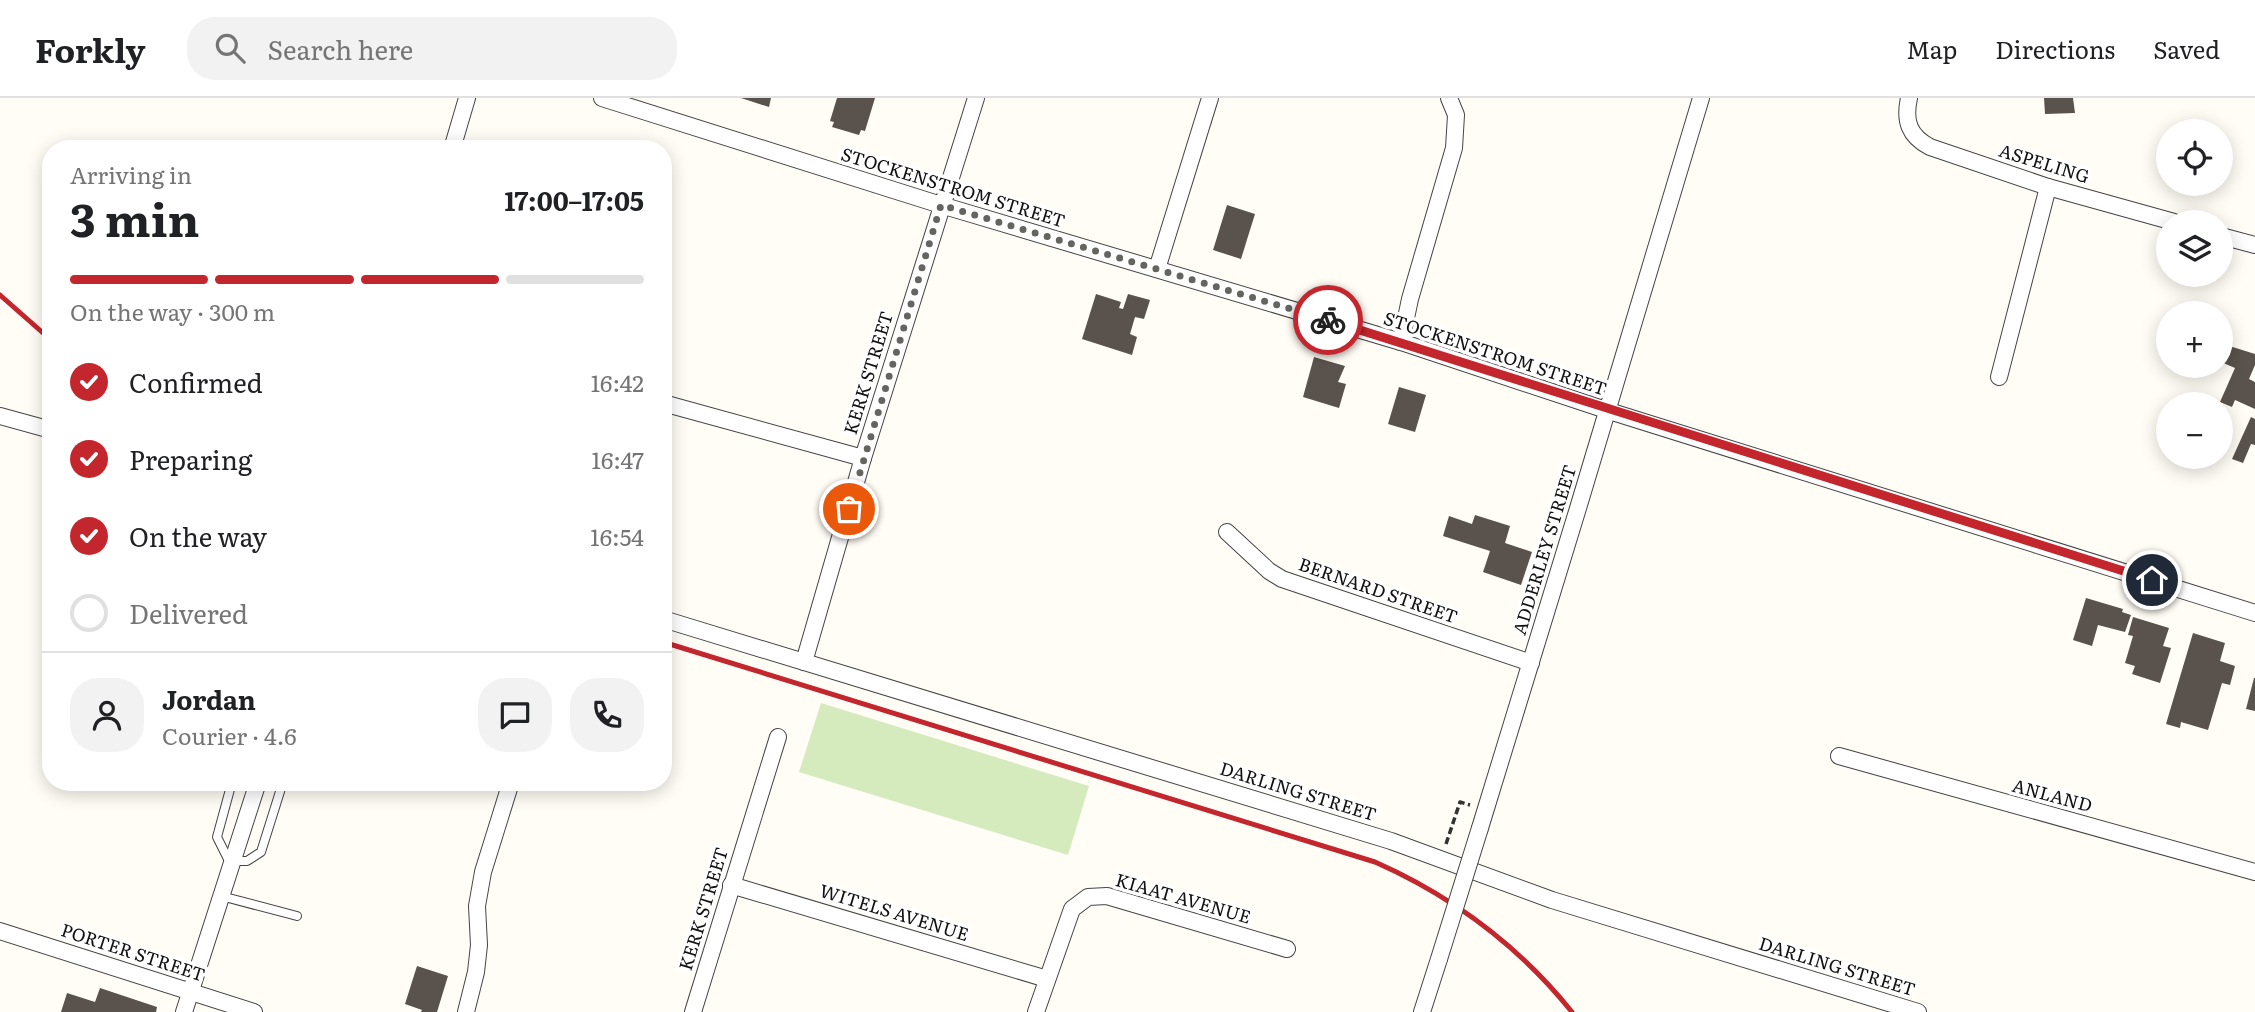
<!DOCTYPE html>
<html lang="en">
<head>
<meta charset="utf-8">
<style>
	:root { --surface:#fff; --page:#f2f2f2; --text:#202124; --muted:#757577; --line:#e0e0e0; --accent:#c4262e }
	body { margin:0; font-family:Literata,serif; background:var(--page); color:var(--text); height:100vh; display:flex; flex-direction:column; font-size:26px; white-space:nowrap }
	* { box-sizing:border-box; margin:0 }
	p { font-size:23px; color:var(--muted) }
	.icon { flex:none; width:38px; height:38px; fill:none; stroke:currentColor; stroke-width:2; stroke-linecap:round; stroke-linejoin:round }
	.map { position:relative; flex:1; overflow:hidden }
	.sheet { position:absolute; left:42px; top:42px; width:630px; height:651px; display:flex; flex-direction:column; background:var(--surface); border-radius:28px; box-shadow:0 4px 18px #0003 }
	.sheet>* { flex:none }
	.tools { position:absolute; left:2156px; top:21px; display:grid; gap:14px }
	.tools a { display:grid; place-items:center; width:77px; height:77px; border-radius:50%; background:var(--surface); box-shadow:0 4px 18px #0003; font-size:35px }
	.pin { position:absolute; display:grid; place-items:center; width:60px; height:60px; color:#fff; margin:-30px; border:4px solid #fff; border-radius:50%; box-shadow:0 2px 7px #0007 }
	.courier { position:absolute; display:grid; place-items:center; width:70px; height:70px; margin:-35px; border:5px solid #c4262e; border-radius:50%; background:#fff; color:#222; box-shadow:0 2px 9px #0007 }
	.summary em { font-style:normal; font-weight:700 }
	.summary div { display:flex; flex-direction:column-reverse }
	.summary { display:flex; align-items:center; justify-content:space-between; height:119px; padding:0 28px }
	h1 { font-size:46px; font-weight:700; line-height:52px }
	.bar { display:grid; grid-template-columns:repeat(4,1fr); gap:10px 7px; align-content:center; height:84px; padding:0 28px }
	.bar i { height:9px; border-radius:5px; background:var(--line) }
	.bar .selected { background:var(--accent) }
	.bar p { grid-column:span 4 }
	.line { display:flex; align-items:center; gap:18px; padding:0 28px; border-top:2px solid var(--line) }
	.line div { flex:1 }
	.round { display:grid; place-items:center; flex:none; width:74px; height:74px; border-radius:28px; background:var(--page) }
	ol { padding:0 28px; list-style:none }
	li { display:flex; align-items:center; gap:21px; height:77px }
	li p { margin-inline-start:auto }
	li .icon { padding:7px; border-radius:50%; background:var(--accent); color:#fff; stroke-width:4 }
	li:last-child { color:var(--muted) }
	li i { width:38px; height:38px; border:4px solid var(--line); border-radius:50% }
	header { display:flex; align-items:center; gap:42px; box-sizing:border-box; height:98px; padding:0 35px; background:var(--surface); border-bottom:2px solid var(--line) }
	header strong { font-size:33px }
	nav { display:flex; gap:38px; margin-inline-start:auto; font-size:24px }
	.search { width:490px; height:63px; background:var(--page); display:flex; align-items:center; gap:18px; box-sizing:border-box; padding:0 24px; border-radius:28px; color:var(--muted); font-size:26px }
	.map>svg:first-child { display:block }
</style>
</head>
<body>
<header>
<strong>Forkly</strong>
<div class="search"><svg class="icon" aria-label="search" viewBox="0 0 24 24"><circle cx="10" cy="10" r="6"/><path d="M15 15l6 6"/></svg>Search here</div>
<nav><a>Map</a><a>Directions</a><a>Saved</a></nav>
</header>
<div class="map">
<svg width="2255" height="914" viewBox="0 0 2255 914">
	<rect width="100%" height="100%" fill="#fffdf5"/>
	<!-- green -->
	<path fill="#d5ebbd" d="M821,605L1089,688L1068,757L799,674Z"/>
	<!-- building -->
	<g fill="#5a524d">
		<path d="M741,0H771L769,9Z"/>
		<path d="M837,0H875L865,33L861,32L859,37L832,29L834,24L830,23Z"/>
		<path d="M2044,0H2073L2075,15L2045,16Z"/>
		<path d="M1227,107L1255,116L1241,161L1213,152Z"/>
		<path d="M1096,196L1121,204L1119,210L1123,211L1128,196L1150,202L1144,221L1135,219L1130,236L1137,239L1132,257L1082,241Z"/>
		<path d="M2223,246L2255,256V267L2249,281L2255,284V311L2235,302L2232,309L2220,304L2235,270L2221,264Z"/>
		<path d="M1314,259L1345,268L1338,284L1346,286L1339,310L1303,299Z"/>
		<path d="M1399,289L1426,297L1415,334L1388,326Z"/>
		<path d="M2251,319L2255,321V347L2251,346L2243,365L2232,361Z"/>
		<path d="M1475,417L1510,428L1505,445L1532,454L1521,487L1483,474L1490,453L1443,438L1449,418L1472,426Z"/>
		<path d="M2086,500L2123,511L2122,514L2131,517L2125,534L2098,527L2092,548L2073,542Z"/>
		<path d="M2133,519L2169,530L2163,548L2171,550L2160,585L2132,576L2135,568L2125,565L2133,538L2128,537Z"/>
		<path d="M2193,535L2225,545L2220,563L2235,568L2230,587L2222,585L2208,632L2181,624L2180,630L2166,626Z"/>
		<path d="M2254,580H2255V613L2246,611Z"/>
		<path d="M417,868L448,878L437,914H421L422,912L405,906Z"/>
		<path d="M100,890L157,909L156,914H61L67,895L95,904Z"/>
	</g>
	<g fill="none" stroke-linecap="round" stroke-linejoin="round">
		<!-- lane casing -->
		<g stroke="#444" stroke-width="10">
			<g id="lane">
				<path d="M234,763H247L261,754L283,684"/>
				<path d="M230,765L217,739L232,684"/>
				<path d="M221,798L297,818"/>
			</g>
		</g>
		<!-- street casing -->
		<g stroke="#444" stroke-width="18">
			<g id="street">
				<path d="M602,0L941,107L1401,244L1609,313L2255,515"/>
				<path d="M1909,0C1904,23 1909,38 1930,49L2048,89L2174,124"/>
				<path d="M452,51L467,0"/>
				<path d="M2221,138L2255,147"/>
				<path d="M1157,171L1210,0"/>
				<path d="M1401,244L1410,201L1454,50L1456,17L1449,0"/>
				<path d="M1999,279L2048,89"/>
				<path d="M663,305L863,360"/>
				<path d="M0,318L51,332"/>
				<path d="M1227,434L1269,473L1282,481L1531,565"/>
				<path d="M663,521L1391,743L1552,802L1918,914"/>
				<path d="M804,564L863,360L976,0"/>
				<path d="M1839,658L2255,774"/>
				<path d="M1480,730C1555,487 1629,244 1701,0"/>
				<path d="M731,787L1047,881"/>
				<path d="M0,833L254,914"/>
				<path d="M184,914L258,684"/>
				<path d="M466,914L476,874L479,847L477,808L483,774L511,684"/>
				<path d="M693,914L778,639"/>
				<path d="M1036,914L1072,811L1088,799L1107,798L1287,851"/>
				<path d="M1422,914L1439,861"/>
			</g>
		</g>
		<!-- path -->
		<path stroke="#333" stroke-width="3.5" stroke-dasharray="7 3.5" stroke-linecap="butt" d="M1446,746L1460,704L1470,707"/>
		<!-- lane -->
		<use href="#lane" stroke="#fff" stroke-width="8"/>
		<!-- street -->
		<use href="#street" stroke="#fff" stroke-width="16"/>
		<!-- rail -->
		<g stroke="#c4262e" stroke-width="5">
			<path d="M0,197L51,242"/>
			<path d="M663,544L1375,764C1452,798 1519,848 1572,914"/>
		</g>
		<!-- street-bridge casing -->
		<g stroke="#444" stroke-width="18" stroke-linecap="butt">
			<path id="street-bridge" d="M1439,861L1480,730"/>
		</g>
		<!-- street-bridge -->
		<use href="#street-bridge" stroke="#fff" stroke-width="16"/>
	</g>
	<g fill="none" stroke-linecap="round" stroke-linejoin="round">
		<!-- done -->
		<path stroke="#646461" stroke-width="7" stroke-dasharray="0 12.6" d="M849,411L941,107L1328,222"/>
		<!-- route -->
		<path stroke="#c4262e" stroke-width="9" d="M1328,222L2152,482"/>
	</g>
	<g text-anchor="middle" stroke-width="7" stroke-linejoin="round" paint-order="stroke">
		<!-- street labels -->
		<g font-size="18" fill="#111" stroke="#fff">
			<text transform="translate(2044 66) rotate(17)" y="6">ASPELING</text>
			<text transform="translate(953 90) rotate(17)" y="6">STOCKENSTROM STREET</text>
			<text transform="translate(1495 256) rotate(18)" y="6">STOCKENSTROM STREET</text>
			<text transform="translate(869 275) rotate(-73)" y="6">KERK STREET</text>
			<text transform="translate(1545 452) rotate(-73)" y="6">ADDERLEY STREET</text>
			<text transform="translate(1378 493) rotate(19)" y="6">BERNARD STREET</text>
			<text transform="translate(1298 694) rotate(17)" y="6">DARLING STREET</text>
			<text transform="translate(2052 698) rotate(15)" y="6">ANLAND</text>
			<text transform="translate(1183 801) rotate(16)" y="6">KIAAT AVENUE</text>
			<text transform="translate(704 811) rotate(-73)" y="6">KERK STREET</text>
			<text transform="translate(894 815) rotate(17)" y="6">WITELS AVENUE</text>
			<text transform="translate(133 855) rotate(18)" y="6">PORTER STREET</text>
			<text transform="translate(1837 869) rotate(17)" y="6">DARLING STREET</text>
		</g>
	</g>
</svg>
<div class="tools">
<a><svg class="icon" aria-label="locate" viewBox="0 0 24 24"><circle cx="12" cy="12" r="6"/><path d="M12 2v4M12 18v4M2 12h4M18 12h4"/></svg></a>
<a><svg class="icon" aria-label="layers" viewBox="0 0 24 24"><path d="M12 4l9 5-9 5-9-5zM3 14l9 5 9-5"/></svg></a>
<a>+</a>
<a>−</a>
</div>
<div class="pin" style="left:849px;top:411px;background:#ea580c"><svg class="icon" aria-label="bag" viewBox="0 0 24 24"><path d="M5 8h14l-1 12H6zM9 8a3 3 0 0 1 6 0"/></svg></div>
<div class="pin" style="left:2152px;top:482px;background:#1f2937"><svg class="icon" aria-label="home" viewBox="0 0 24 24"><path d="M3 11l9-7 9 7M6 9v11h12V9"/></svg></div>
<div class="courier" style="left:1328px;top:222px"><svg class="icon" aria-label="bike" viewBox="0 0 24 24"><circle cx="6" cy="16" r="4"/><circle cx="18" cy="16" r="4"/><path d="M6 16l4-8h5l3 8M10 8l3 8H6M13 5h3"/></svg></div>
<section class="sheet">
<div class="summary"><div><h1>3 min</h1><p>Arriving in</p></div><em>17:00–17:05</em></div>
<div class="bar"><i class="selected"></i><i class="selected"></i><i class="selected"></i><i></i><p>On the way · 300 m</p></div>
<ol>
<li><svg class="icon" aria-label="check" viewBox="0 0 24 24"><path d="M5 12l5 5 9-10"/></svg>Confirmed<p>16:42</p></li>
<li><svg class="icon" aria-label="check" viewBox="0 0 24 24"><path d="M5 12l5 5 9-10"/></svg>Preparing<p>16:47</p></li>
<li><svg class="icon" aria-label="check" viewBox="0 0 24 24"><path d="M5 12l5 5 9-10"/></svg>On the way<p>16:54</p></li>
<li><i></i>Delivered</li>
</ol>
<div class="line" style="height:126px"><a class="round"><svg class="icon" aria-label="person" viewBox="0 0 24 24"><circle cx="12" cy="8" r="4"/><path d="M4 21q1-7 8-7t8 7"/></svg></a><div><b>Jordan</b><p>Courier · 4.6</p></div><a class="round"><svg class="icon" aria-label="chat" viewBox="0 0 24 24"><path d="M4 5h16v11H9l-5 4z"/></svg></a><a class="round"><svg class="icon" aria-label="phone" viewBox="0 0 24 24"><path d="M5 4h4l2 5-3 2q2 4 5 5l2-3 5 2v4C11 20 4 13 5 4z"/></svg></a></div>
</section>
</div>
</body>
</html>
